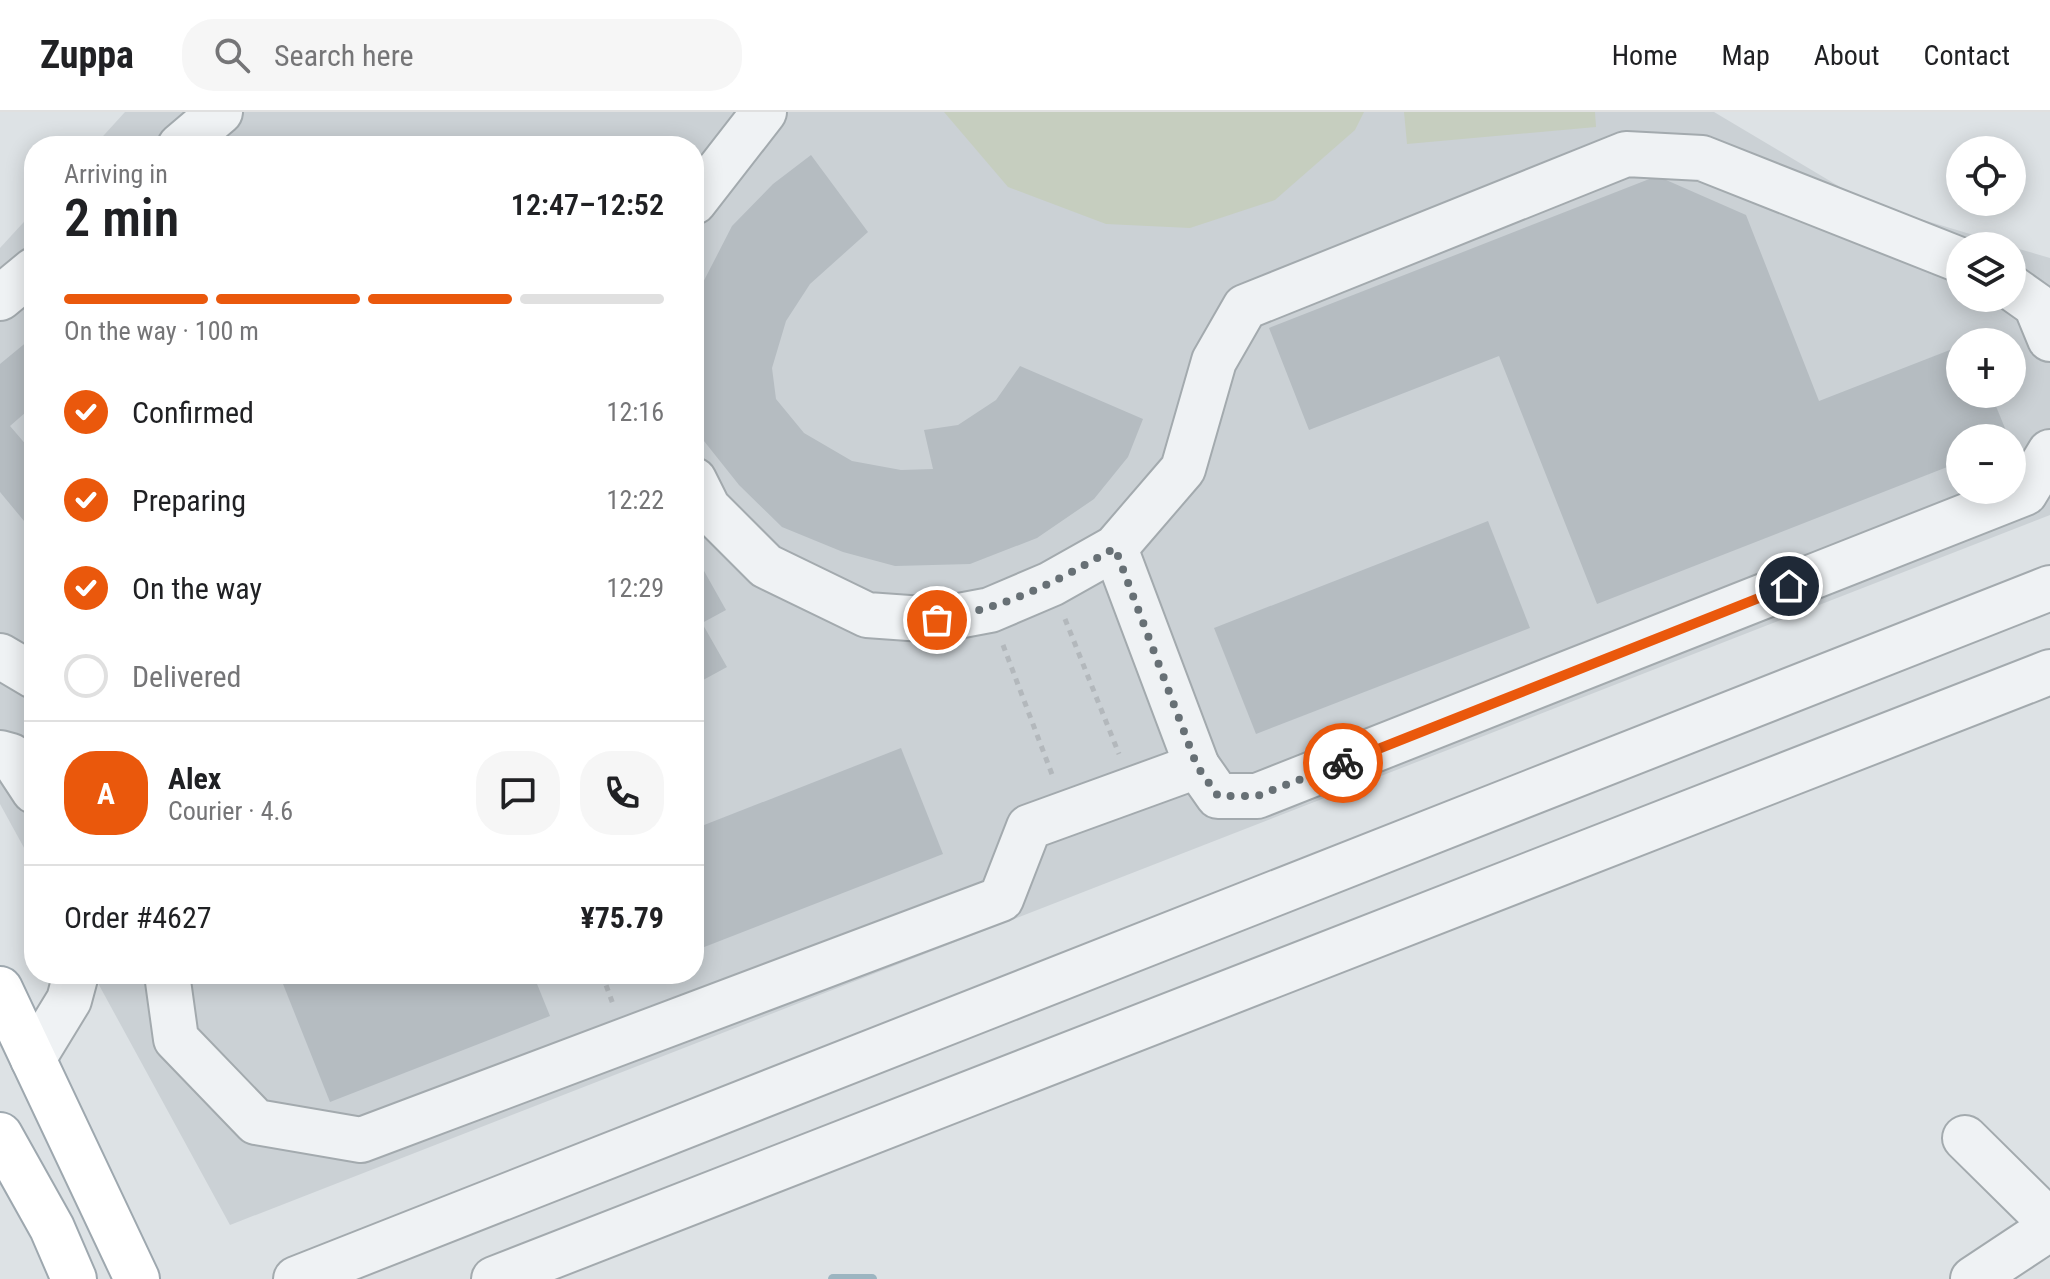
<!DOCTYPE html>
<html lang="en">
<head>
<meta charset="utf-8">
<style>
	:root { --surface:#fff; --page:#f6f6f6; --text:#202124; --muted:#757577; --line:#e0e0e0; --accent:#ea580c }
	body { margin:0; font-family:"Roboto Condensed",sans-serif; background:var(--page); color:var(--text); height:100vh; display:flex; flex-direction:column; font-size:30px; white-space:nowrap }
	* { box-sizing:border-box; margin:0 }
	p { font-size:26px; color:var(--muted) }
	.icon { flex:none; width:44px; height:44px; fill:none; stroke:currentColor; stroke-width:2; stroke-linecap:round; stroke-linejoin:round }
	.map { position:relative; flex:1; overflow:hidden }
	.drawer { position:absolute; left:24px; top:24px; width:680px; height:848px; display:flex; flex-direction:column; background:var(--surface); border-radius:32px; box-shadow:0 4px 20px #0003 }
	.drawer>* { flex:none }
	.fabs { position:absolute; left:1946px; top:24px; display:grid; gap:16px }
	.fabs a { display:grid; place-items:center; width:80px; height:80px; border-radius:50%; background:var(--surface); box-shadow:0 4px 20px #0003; font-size:40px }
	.pin { position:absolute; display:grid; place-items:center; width:68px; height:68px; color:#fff; margin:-34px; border:4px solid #fff; border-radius:50%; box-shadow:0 2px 8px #0007 }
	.courier { position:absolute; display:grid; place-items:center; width:80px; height:80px; margin:-40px; border:6px solid #ea580c; border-radius:50%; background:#fff; color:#222; box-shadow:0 2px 10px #0007 }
	.overview em { font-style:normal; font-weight:600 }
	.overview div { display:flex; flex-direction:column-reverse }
	.overview { display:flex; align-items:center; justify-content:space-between; height:136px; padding:0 40px }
	h1 { font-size:52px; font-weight:600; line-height:60px }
	.bar { display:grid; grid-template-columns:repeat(4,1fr); gap:12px 8px; align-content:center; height:96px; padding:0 40px }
	.bar i { height:10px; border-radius:6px; background:var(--line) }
	.bar .current { background:var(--accent) }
	.bar p { grid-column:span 4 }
	.line { display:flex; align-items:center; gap:20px; padding:0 40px; border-top:2px solid var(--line) }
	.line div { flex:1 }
	.round { display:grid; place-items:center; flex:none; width:84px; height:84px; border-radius:32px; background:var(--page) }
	ol { padding:0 40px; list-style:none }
	li { display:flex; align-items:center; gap:24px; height:88px }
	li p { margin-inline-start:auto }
	li .icon { padding:8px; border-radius:50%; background:var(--accent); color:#fff; stroke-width:4 }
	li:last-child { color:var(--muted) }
	li i { width:44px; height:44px; border:4px solid var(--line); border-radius:50% }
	header { display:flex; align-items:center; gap:48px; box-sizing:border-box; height:112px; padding:0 40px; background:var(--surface); border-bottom:2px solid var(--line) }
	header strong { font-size:38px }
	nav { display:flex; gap:44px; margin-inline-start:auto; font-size:28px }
	.search { width:560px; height:72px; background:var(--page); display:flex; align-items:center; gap:20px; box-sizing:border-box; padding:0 28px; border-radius:32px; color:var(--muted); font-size:30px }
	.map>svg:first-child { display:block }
</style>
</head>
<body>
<header>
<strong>Zuppa</strong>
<div class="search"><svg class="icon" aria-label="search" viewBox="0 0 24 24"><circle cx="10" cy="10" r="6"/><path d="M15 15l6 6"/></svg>Search here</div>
<nav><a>Home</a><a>Map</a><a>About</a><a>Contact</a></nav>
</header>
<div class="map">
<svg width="2050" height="1167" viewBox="0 0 2050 1167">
	<rect width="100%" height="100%" fill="#dde2e5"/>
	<!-- built -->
	<g fill="#cbd1d5" fill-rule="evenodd">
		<path d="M125,0H1714L1867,91L2010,134H1960V186H2012V135L2050,146V403L230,1113L93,862H694V34H94ZM1960,230H2012V282H1960ZM1960,326H2012V378H1960Z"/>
		<path d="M34,99V754L0,692V136Z"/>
	</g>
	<!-- green -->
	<g fill="#c6cebf">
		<path d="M944,0H1364L1355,18L1275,88L1190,116L1106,112L1008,75Z"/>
		<path d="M1404,0H1595L1596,15L1407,32Z"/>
	</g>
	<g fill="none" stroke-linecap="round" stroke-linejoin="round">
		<!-- stream -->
		<path stroke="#9cb5c1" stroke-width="10" d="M833,1167H872"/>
	</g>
	<!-- building -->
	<g fill="#b5bcc1">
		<path d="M276,30L375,31V34H276Z"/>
		<path d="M811,43L868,120L810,172L786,209L772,256L776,287L804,321L852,349L901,358L933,357L924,318L958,313L996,288L1020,254L1143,307L1128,345L1094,387L1037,426L970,452L895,454L843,440L782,415L739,373L700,324L694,309V188L732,114L773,72Z"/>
		<path d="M1657,64L1746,103L1819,289L1960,234V282H1991L2009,326H1960V350L1597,492L1499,244L1309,318L1269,216Z"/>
		<path d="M34,224V293L10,314L34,342V421L0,380V252Z"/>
		<path d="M1488,409L1530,516L1256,622L1214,516Z"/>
		<path d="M699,450L726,498L702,511L727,555L694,573V453Z"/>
		<path d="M901,636L943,742L694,839V717Z"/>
		<path d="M279,862H533L550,904L330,990Z"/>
	</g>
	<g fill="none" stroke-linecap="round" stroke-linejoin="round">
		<!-- minor casing -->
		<g stroke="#a3aaae" stroke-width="48">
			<g id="minor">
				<path d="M180,34L220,0"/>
				<path d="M694,90L764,0"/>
				<path d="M2012,176L2036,193L2050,227"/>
				<path d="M0,186L34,158"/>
				<path d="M694,368L708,396L766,454L867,503L937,508L990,498L1051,472L1115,436L1183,357L1214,249L1245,195L1626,42L1702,46L1960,148"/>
				<path d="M1115,436L1197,654"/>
				<path d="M0,544L34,564"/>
				<path d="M0,641L11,644L34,679"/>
				<path d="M167,862L176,927L256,1010L361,1028L1001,787L1029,715L1197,654L1218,684H1257L2025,381L2050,340"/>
				<path d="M33,947L69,888L76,862"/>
				<path d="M1965,1026L2050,1110"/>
				<path d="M296,1167L2050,476"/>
				<path d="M494,1167L2050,560"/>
				<path d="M1973,1167L2050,1116"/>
			</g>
		</g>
		<!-- major casing -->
		<g stroke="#9ea8af" stroke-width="48">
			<g id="major">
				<path d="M0,877L137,1167"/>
				<path d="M0,1023L52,1116L74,1167"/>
			</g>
		</g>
		<!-- path -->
		<g stroke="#b3b8bc" stroke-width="5" stroke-dasharray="6 6" stroke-linecap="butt">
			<path d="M1065,507L1119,642"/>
			<path d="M1003,533L1053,665"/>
			<path d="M602,862L614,895"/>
		</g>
		<!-- minor -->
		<use href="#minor" stroke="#eff2f4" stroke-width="44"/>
		<!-- major -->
		<use href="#major" stroke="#fff" stroke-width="44"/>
	</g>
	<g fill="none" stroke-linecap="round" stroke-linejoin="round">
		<!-- done -->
		<path stroke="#677075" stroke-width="8" stroke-dasharray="0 14.4" d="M937,508C1010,494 1052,472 1115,436L1197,654L1218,684H1257L1343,651"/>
		<!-- route -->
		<path stroke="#ea580c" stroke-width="10" d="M1343,651L1789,474"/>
	</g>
</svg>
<div class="fabs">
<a><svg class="icon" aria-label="locate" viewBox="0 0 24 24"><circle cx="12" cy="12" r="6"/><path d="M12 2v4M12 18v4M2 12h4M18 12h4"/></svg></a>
<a><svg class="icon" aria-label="layers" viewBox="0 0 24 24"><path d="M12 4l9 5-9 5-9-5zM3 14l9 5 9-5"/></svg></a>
<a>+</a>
<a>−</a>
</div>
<div class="pin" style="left:937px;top:508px;background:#ea580c"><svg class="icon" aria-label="bag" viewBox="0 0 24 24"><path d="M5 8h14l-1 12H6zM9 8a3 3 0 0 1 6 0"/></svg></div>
<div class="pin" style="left:1789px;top:474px;background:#1f2937"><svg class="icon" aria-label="home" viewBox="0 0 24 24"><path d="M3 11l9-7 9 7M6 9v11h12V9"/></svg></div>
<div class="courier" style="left:1343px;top:651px"><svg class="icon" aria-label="bike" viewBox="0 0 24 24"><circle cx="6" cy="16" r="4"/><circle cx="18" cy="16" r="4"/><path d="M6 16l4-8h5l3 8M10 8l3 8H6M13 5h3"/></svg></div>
<section class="drawer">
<div class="overview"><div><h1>2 min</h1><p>Arriving in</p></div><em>12:47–12:52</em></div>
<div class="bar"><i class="current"></i><i class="current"></i><i class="current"></i><i></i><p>On the way · 100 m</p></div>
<ol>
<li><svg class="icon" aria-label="check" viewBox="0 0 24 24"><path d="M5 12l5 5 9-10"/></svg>Confirmed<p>12:16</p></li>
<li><svg class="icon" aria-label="check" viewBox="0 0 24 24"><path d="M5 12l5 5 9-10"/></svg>Preparing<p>12:22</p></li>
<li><svg class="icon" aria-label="check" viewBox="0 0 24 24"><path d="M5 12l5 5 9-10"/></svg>On the way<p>12:29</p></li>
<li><i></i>Delivered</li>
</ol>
<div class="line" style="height:144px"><b class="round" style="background:var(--accent);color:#fff">A</b><div><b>Alex</b><p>Courier · 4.6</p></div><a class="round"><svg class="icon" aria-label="chat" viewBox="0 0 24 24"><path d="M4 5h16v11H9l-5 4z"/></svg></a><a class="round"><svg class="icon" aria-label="phone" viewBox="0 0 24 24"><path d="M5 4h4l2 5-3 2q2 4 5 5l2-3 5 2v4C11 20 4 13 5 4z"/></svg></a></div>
<div class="line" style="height:104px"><div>Order #4627</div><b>¥75.79</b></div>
</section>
</div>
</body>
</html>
